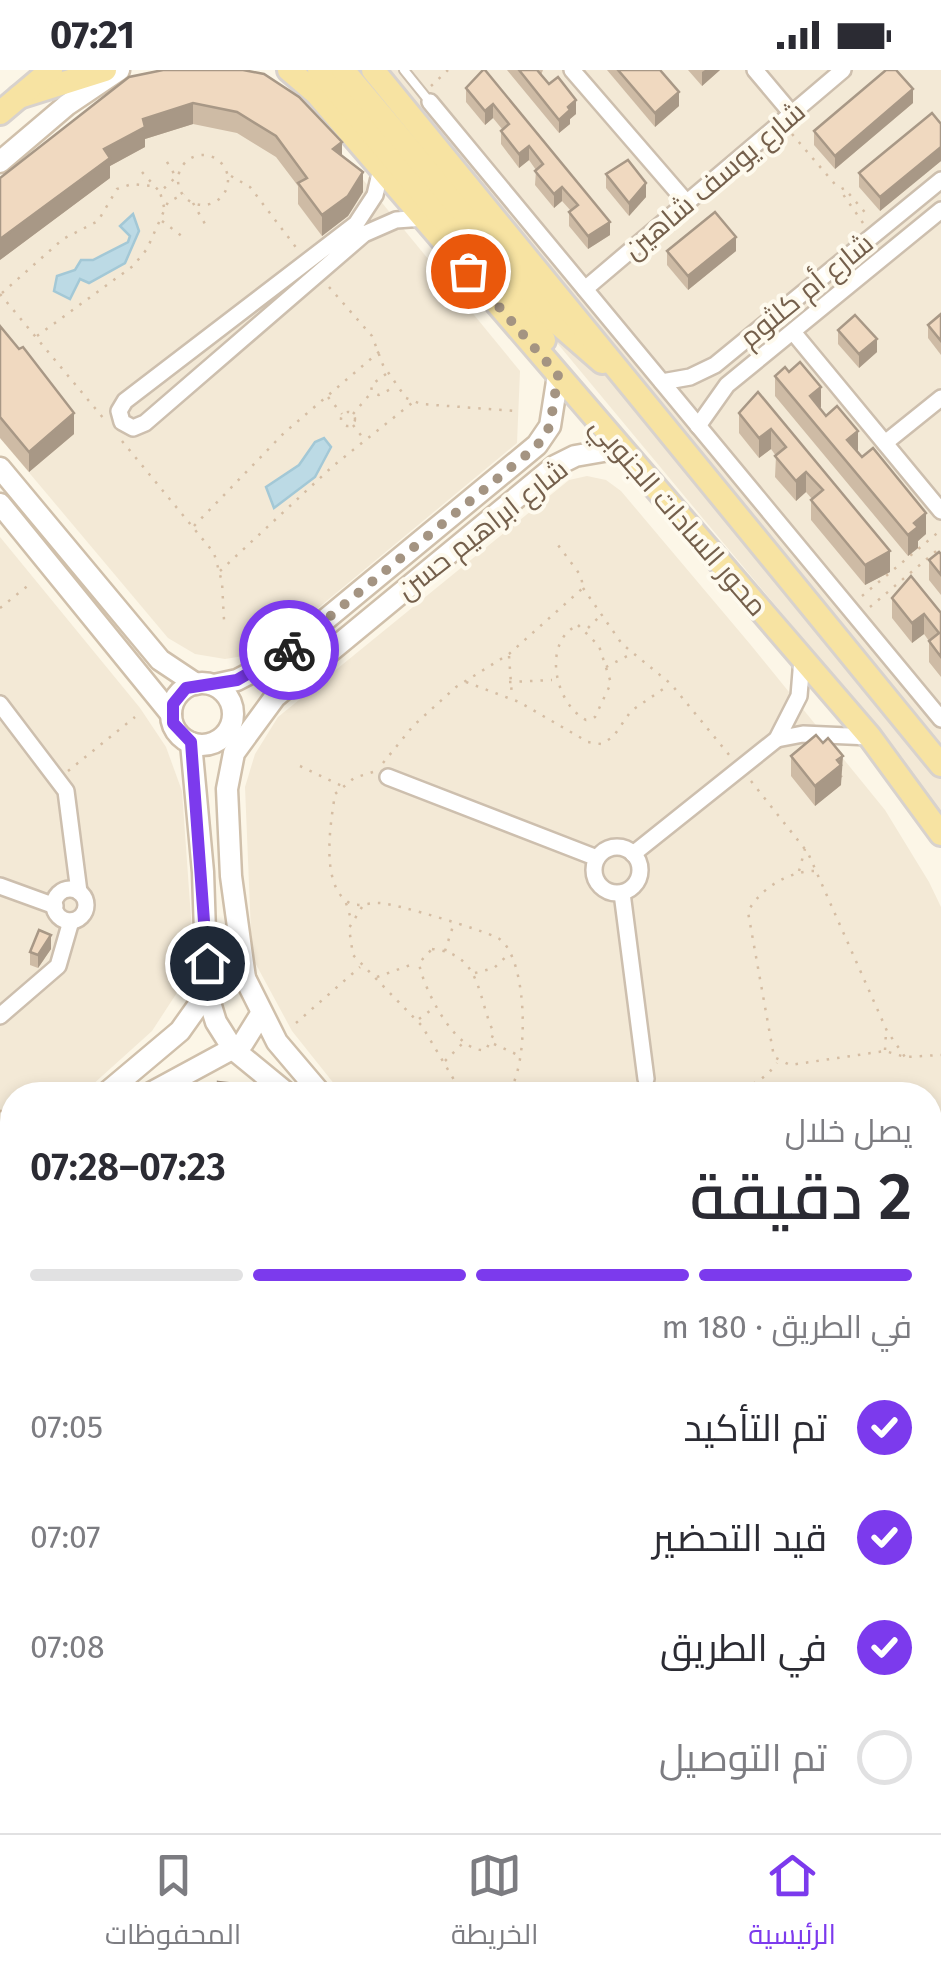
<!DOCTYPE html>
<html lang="ar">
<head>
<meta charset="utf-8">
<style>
	:root { --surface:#fff; --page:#f2f2f3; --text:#2b2b33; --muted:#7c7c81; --line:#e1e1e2; --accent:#7c3aed }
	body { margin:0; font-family:"Fira Sans",Cairo,sans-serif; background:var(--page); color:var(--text); direction:rtl; height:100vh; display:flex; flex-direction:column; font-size:38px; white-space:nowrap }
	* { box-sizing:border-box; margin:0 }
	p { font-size:32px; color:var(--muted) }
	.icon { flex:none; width:55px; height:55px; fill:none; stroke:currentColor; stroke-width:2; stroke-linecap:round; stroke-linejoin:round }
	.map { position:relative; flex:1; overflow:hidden; direction:ltr }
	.drawer { position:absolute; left:0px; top:1012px; width:942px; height:752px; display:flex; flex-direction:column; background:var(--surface); border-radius:40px 40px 0 0; box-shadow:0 5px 15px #0003; direction:rtl }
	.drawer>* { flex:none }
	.pin { position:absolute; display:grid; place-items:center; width:85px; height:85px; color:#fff; margin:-42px; border:5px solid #fff; border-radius:50%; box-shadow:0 2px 10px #0007 }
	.courier { position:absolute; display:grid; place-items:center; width:100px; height:100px; margin:-50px; border:8px solid #7c3aed; border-radius:50%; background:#fff; color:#222; box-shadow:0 2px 12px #0007 }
	.summary em { font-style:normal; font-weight:600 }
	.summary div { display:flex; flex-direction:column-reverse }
	.summary { display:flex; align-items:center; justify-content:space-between; height:170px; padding:0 30px }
	h1 { font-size:65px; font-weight:600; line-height:75px }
	.bar { display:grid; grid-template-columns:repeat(4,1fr); gap:15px 10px; align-content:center; height:120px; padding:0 30px }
	.bar i { height:12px; border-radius:8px; background:var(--line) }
	.bar .active { background:var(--accent) }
	.bar p { grid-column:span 4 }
	ol { padding:0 30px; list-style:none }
	li { display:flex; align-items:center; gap:30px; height:110px }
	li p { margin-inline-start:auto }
	li .icon { padding:10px; border-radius:50%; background:var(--accent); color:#fff; stroke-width:4 }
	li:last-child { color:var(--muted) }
	li i { width:55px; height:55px; border:5px solid var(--line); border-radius:50% }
	.status { display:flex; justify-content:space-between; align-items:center; height:70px; padding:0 50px; background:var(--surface); direction:ltr }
	.status svg { height:28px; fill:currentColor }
	.dock { display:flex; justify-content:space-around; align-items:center; height:140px; border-top:2px solid var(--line); background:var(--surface); font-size:28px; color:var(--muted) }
	.dock a { display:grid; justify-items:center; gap:5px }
	.dock .active { color:var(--accent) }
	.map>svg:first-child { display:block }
</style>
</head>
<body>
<div class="status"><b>07:21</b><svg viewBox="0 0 49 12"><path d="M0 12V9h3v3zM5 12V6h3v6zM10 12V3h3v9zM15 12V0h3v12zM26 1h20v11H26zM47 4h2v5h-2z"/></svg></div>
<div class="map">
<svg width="941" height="1763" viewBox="0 0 941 1763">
	<rect width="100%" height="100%" fill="#fcf6e7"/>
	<!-- residential -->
	<g fill="#f3e9d6">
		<path d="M330,0H941V743L889,672Z"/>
		<path d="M117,18L328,67L520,301L517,373L282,568L256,584L225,589L195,584L168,568L0,368V110Z"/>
		<path d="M587,406L606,410L621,421L750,574L885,740L929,812L941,837V1079L930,1080V1025H343L292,961L252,887L245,717L255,684L278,647L569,410Z"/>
		<path d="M0,467L140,638L166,677L182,721L193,876L180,918L152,961L81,1025H12V1081L0,1089Z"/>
		<path d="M941,1141V1763H630L621,1753L930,1752V1142Z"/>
		<path d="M12,1672V1752H536L545,1763H0V1683Z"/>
	</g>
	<!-- commercial -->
	<path fill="#fbe9db" d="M12,1145V1589L0,1599V1148Z"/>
	<!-- water -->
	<g fill="#bcdae5" stroke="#a3c8d6" stroke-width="2.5">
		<path d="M133,144L139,161L125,193L89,213L80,209L70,229L54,221L57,206L75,200L81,190H93L128,172L130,166L120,156Z"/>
		<path d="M324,368L331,377L315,407L274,438L266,417L299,395L315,372Z"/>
	</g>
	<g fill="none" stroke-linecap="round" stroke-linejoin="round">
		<!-- lane casing -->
		<g stroke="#cdbfae" stroke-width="12">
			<path id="lane" d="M404,0L429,31"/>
		</g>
		<!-- street casing -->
		<g stroke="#cdbfae" stroke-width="20">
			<g id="street">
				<path d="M572,0L687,133"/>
				<path d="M755,0L792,44"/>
				<path d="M430,32L941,649"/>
				<path d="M381,99L375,125L356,154L125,331L119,341L122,352L133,358L145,353L364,164L396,150L424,148"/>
				<path d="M585,219L843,0"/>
				<path d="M793,262L941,441"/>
				<path d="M662,312L690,307L715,295L941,110"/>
				<path d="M698,356L727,315L941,140"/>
				<path d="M885,373L941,328"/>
				<path d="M0,634L66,721L79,822"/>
				<path d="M777,669L803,664L870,667"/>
				<path d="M388,707L597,788"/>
				<circle cx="617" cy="800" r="23"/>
				<path d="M633,784L777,669L799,626L802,589"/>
				<path d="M0,816L55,836"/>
				<circle cx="70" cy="835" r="16"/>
				<path d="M622,823L646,1009"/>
				<path d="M0,946L58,896L71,851"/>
				<path d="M930,1239L941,1238"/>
				<path d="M930,1454L941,1458"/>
				<path d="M404,1752L405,1763"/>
				<path d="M718,1752L727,1763"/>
				<path d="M16,1763L29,1752"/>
			</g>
		</g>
		<!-- secondary casing -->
		<g stroke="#d0c0ab" stroke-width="25">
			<g id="secondary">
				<path d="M0,92L67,35L119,0"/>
				<path d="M0,398L160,590L196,614"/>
				<path d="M0,434L171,644"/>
				<circle cx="202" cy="644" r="31"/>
				<path d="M214,615L237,610L279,588L537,375L550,356L558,305"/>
				<path d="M191,673L203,802L207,923L216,952L233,979L289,1025"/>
				<path d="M104,1025L180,961L207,923L228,911L245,908"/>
				<path d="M147,1025L243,973L261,944"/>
				<path d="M322,1025L277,972L245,908L231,806L227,719L234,683L275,627L555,396L575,386L621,378"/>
				<path d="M930,1094L941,1093"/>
				<path d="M0,1104L12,1097"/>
				<path d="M930,1121L941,1120"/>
				<path d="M0,1132L12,1126"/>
				<path d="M0,1612L12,1601"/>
				<path d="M0,1653L12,1643"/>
				<path d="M558,1752L567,1763"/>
				<path d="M595,1752L603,1763"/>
			</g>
		</g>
		<!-- primary casing -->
		<g stroke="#d8d2cd" stroke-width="28">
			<g id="primary">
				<path d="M289,0L317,24L870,667L941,764"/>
				<path d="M319,0L544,270"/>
				<path d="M343,0L555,251L602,292"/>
				<path d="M373,0L941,695"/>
				<path d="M19,27L105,0"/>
				<path d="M0,43L51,0"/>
			</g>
		</g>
		<!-- path -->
		<g stroke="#d5bda3" stroke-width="2.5" stroke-dasharray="2.5 8" stroke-linecap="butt">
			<path d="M431,16L448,0"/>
			<path d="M792,64L839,119"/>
			<circle cx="203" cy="110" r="25"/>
			<path d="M142,102L159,121"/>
			<path d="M231,106L250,117L298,180"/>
			<path d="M193,133L205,154"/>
			<path d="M164,137L160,122L176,107L164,87"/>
			<path d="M162,151L183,167"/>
			<path d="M863,153L840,120L844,118L869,147"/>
			<path d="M329,217L372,266L383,295L406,328L421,334L516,341"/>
			<path d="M2,223L63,169L98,151L117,119L132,114L152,116"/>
			<path d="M0,224L104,349"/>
			<path d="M37,266L133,196L147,179L168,132L184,124"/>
			<path d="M386,304L371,315L372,322L379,325L395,317"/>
			<path d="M328,327L342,344"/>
			<circle cx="348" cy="349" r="7"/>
			<path d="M353,344L371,323"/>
			<path d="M353,355L363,368"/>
			<path d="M122,371L214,483L222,512L224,550"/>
			<path d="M194,456L284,363L380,281"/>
			<path d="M220,501L333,396L412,333"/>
			<path d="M583,518L622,574L671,614L730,686"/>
			<path d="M862,526L941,460"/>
			<path d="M870,537L941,477"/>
			<path d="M0,538L30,514"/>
			<path d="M578,555L599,576L611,613L595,647L586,650C554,633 542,571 578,555Z"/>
			<path d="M588,558L600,546"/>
			<path d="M509,586L512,627"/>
			<path d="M606,597L633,583"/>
			<path d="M466,612L519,632L588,672L601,674L613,667L631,641L669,615"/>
			<path d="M509,612L552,610"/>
			<path d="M383,693L413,656L456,617L509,584L583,518L581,506L558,475"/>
			<path d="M300,696L342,716"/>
			<path d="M68,701L135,647"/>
			<path d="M373,702L354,708L335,724C331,751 321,807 344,829C356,840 367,832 380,833C398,834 482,860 498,868C529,886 530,1002 506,1025"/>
			<path d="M751,711L808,783L887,961L905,987"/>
			<path d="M799,801L805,779"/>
			<path d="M814,801C789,801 759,819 748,842L774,987L790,995L885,981L905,987L941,985"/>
			<path d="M346,833L351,849"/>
			<path d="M362,837L349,858L353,885L422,956L463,1025"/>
			<path d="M432,879C483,884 477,929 494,963L486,980C456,984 423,918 419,893Z"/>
			<path d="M445,881L453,856"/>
			<path d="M475,903L494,898L510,883"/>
			<path d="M377,907L416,893"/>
			<path d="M419,949L435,937"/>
			<path d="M296,953L360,897"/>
			<path d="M494,974L518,985"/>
			<path d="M885,980L886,963"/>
			<path d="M445,991L464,972"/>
			<path d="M517,1015L519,1025"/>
			<path d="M702,1025C734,1020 757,1020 777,993"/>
			<path d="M0,1040L12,1056"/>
			<path d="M930,1337L941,1345"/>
			<path d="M930,1427L941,1405"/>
			<path d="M930,1579L941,1574"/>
			<path d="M930,1582L941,1587"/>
			<path d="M135,1752L144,1763L156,1752"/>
			<path d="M199,1752L205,1763"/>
			<path d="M273,1752L278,1763"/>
			<path d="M848,1752L854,1763"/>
			<path d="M276,1758L310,1752"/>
		</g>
		<!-- lane -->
		<use href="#lane" stroke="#fff" stroke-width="8"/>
		<!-- street -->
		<use href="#street" stroke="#fff" stroke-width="15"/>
		<!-- secondary -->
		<use href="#secondary" stroke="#fff" stroke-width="20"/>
		<!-- primary -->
		<use href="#primary" stroke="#f7e3a2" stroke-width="22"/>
	</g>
	<!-- wall -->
	<g fill="#cebba5">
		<path d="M163,0L342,86L363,122L348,146L322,166L298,134V116L276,87L237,63L193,54L145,69V77L110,96V108L0,190Z"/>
		<path d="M483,0L610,165L588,179L569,156V142L571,141L562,131L554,138L535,115L536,100L529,90L519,98L501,74V61L502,59L493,48L485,55L466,32V18Z"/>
		<path d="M507,0H543L541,5L576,44L570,49V54L559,63Z"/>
		<path d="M607,0H660L679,36L655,57Z"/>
		<path d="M688,0H720L702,16Z"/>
		<path d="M913,33L835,99L814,75V61Z"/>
		<path d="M941,54V91L880,141L859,117V103Z"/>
		<path d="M606,104L646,127L629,146L606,118Z"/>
		<path d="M667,181H736L688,220L667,195Z"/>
		<path d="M941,244V285L928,268V255Z"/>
		<path d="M0,256L74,364L29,402L0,368Z"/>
		<path d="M838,260L877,282L859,298L838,274Z"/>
		<path d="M775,306L821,337L820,338L858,381L926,464L918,471V478L908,486L775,326Z"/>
		<path d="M758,322L890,502L865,515L811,450V430L812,429L806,422L796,431L775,407L776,386L771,379L759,388L739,363V343Z"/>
		<path d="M941,484V525L929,510V490Z"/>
		<path d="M892,528L941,543V607L929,592V571L924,564L912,573L892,548Z"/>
		<path d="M791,686L843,706L841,708V715L815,736L791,706Z"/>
		<path d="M51,879L38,898L30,895V882Z"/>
	</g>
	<!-- shaded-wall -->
	<g fill="#a89886">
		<path d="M705,0H720L702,16V2Z"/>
		<path d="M913,19V33L835,99V86Z"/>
		<path d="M679,22V36L655,57V43Z"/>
		<path d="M576,30V44L570,49V54L559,63V50L568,37Z"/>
		<path d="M193,33V54L145,69V77L110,96V108L0,190V169L104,79L143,49Z"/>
		<path d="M493,34V48L485,55V41Z"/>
		<path d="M342,72V93L333,79Z"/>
		<path d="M529,76V90L519,98V84Z"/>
		<path d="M941,77V91L880,141V127Z"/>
		<path d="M363,102V122L348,146L322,166V145Z"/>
		<path d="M646,113V127L629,146V133Z"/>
		<path d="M562,117V131L554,138V124Z"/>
		<path d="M610,152V165L588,179V166Z"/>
		<path d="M736,167V181L688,220V206Z"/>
		<path d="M877,269V282L859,298V284Z"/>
		<path d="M821,317V337L810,347V326Z"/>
		<path d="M74,343V364L29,402V382Z"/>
		<path d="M771,359V379L759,388V368Z"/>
		<path d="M858,361V381L847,390V370Z"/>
		<path d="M806,402V422L796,431V411Z"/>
		<path d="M926,443V464L918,471V478L908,486V465L914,453Z"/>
		<path d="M890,481V502L865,515V495Z"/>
		<path d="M924,544V564L912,573V553Z"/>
		<path d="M843,686L841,715L815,736V716Z"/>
		<path d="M51,865V879L38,898V885Z"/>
		<path d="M8,1313V1340L0,1347V1320Z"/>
	</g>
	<!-- building -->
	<g fill="#f0d9c0" stroke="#a89886" stroke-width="2.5">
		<path d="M163,0H243L264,4L299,27L342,72L333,79L363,102L348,126L322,145L298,113L307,108L276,66L237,42L193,33L143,49L145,57L104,79L110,88L0,169V108L129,7Z"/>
		<path d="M483,0H485L610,152L588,166L569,142L578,135L562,117L554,124L535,101L543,94L529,76L519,84L501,61L509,54L493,34L485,41L466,18Z"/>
		<path d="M519,0H537L549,14L558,7L576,30L568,37L570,40L559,50Z"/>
		<path d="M618,0H660L679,22L655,43Z"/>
		<path d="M886,0H896L913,19L835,86L814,61Z"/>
		<path d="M932,43L941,54V77L880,127L859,103Z"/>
		<path d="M628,90L646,113L629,133L606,104Z"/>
		<path d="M715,142L736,167L688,206L667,181Z"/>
		<path d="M941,244V271L928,255Z"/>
		<path d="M855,245L877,269L859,284L838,260Z"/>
		<path d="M0,256L19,279L23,277L74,343L29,382L0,347Z"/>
		<path d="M800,292L821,317L810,326L826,346L837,336L858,361L847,370L862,387L873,378L926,443L914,453L918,457L908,465L775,306L785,297L789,302Z"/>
		<path d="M758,322L890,481L865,495L811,430L823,420L806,402L796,411L775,386L786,377L771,359L759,368L739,343Z"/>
		<path d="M939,482L941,484V505L929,490Z"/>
		<path d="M911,506L941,543V587L929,571L939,563L924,544L912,553L892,528Z"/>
		<path d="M816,665L823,673L828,668L843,686L837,690L841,695L815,716L791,686Z"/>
		<path d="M39,860L51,865L38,885L30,882Z"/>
		<path d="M218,1012L282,1019V1025H217Z"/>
		<path d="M0,1303L8,1313L0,1320Z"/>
	</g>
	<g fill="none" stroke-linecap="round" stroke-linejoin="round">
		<!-- done -->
		<path stroke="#a49482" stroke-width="10" stroke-dasharray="0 18" d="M289,580L537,376L550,356L558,305L468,201"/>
		<!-- route -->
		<path stroke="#7c3aed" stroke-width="12" d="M207,893L191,672L173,653V634L186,618L237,610L289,580"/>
	</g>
	<g text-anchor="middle" stroke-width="8" stroke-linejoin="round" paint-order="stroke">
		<!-- street labels -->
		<g font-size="28" fill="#75604c" stroke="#fefaee">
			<text transform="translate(714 110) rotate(-40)" y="10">شارع يوسف شاهين</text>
			<text transform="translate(806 220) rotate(-39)" y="10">شارع أم كلثوم</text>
			<text transform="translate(679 446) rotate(49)" y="10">محور السادات الجنوبي</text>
			<text transform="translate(482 459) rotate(-38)" y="10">شارع ابراهيم حسن</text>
		</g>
	</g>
</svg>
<div class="pin" style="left:468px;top:201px;background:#ea580c"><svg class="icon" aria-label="bag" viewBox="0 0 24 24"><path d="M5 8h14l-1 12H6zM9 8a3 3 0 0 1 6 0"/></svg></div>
<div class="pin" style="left:207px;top:893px;background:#1f2937"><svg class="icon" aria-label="home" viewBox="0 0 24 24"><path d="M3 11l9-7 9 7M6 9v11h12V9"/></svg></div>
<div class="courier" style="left:289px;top:580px"><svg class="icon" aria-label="bike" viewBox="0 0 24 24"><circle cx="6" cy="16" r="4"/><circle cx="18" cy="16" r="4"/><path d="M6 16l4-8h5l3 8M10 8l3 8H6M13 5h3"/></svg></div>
<section class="drawer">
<div class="summary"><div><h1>2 دقيقة</h1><p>يصل خلال</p></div><em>07:23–07:28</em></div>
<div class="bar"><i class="active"></i><i class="active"></i><i class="active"></i><i></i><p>في الطريق · 180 m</p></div>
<ol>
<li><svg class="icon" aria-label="check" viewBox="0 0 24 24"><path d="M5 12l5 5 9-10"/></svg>تم التأكيد<p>07:05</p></li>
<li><svg class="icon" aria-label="check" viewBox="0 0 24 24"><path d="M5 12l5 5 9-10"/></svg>قيد التحضير<p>07:07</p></li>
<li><svg class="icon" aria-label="check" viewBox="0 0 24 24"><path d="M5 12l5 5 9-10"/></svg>في الطريق<p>07:08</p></li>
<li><i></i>تم التوصيل</li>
</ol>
</section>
</div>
<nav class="dock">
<a class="active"><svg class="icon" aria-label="home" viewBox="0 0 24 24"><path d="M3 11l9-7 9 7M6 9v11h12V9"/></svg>الرئيسية</a>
<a><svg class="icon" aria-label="map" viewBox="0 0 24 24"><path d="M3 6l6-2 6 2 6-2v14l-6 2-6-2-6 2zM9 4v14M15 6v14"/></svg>الخريطة</a>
<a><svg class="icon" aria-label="saved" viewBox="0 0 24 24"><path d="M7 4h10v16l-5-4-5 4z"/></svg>المحفوظات</a>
</nav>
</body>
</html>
